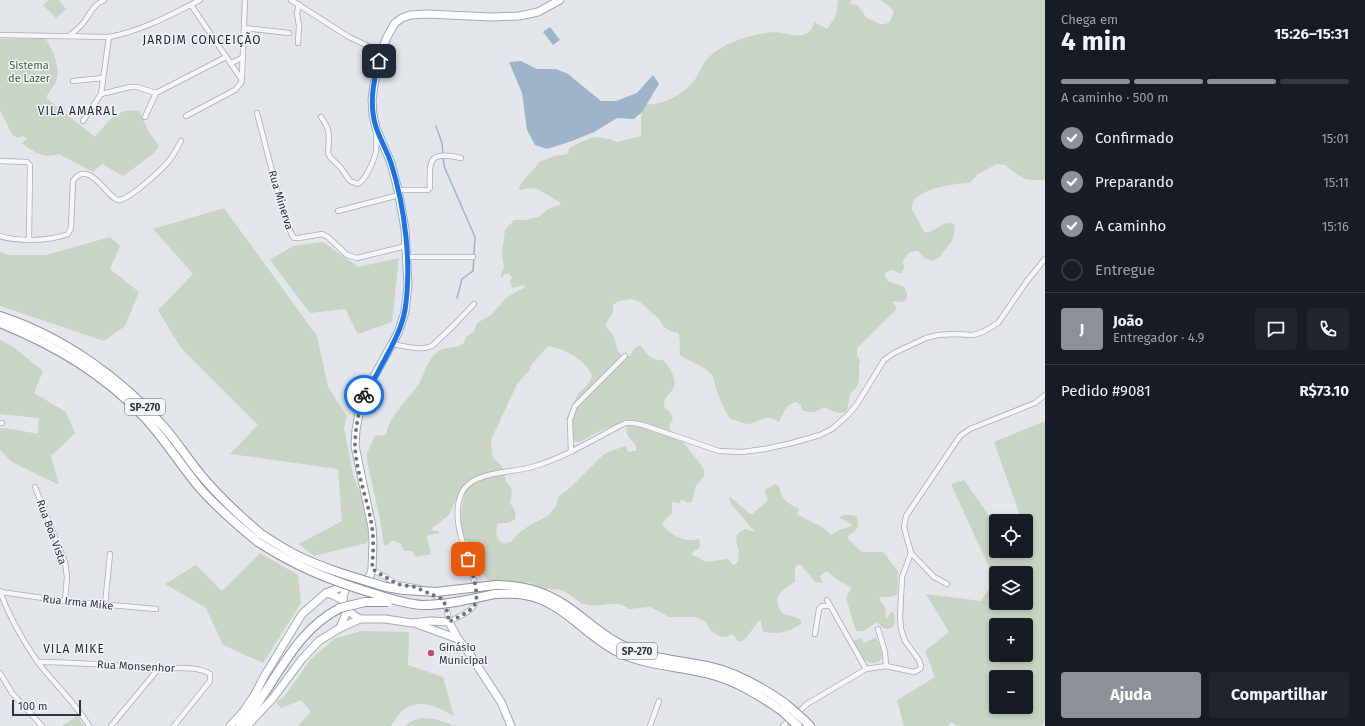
<!DOCTYPE html>
<html lang="pt">
<head>
<meta charset="utf-8">
<style>
	:root { --surface:#171b24; --page:#20242c; --text:#f1f3f6; --muted:#9ea1a6; --line:#363941; --accent:#8c9099 }
	body { margin:0; font-family:"Fira Sans",sans-serif; background:var(--page); color:var(--text); height:100vh; display:flex; flex-direction:column; font-size:15px; white-space:nowrap }
	* { box-sizing:border-box; margin:0 }
	p { font-size:13px; color:var(--muted) }
	.icon { flex:none; width:22px; height:22px; fill:none; stroke:currentColor; stroke-width:2; stroke-linecap:round; stroke-linejoin:round }
	.map { position:relative; flex:1; overflow:hidden }
	.sheet { display:flex; flex-direction:column; background:var(--surface); width:320px }
	.sheet>* { flex:none }
	.buttons { position:absolute; left:989px; top:514px; display:grid; gap:8px }
	.buttons a { display:grid; place-items:center; width:44px; height:44px; border-radius:4px; background:var(--surface); box-shadow:0 2px 6px #0003; font-size:20px }
	.scale { position:absolute; left:12px; bottom:10px; width:69px; box-sizing:border-box; padding-left:4px; border:2px solid #2b3442; border-top:0; font-size:11px; line-height:14px; white-space:nowrap; color:#2b3442; -webkit-text-stroke:3px #f2f5f8; paint-order:stroke }
	.pin { position:absolute; display:grid; place-items:center; width:34px; height:34px; color:#fff; margin:-17px; border-radius:8px; box-shadow:0 2px 6px #0006 }
	.courier { position:absolute; display:grid; place-items:center; width:40px; height:40px; margin:-20px; border:3px solid #1a73e8; border-radius:50%; background:#fff; color:#222; box-shadow:0 1px 5px #0007 }
	.summary em { font-style:normal; font-weight:700 }
	.summary div { display:flex; flex-direction:column-reverse }
	.summary { display:flex; align-items:center; justify-content:space-between; height:68px; padding:0 16px }
	h1 { font-size:26px; font-weight:700; line-height:30px }
	.bar { display:grid; grid-template-columns:repeat(4,1fr); gap:6px 4px; align-content:center; height:48px; padding:0 16px }
	.bar i { height:5px; border-radius:3px; background:var(--line) }
	.bar .selected { background:var(--accent) }
	.bar p { grid-column:span 4 }
	.line { display:flex; align-items:center; gap:10px; padding:0 16px; border-top:1px solid var(--line) }
	.line div { flex:1 }
	.round { display:grid; place-items:center; flex:none; width:42px; height:42px; border-radius:4px; background:var(--page) }
	ol { padding:0 16px; list-style:none }
	li { display:flex; align-items:center; gap:12px; height:44px }
	li p { margin-inline-start:auto }
	li .icon { padding:4px; border-radius:50%; background:var(--accent); color:#fff; stroke-width:4 }
	li:last-child { color:var(--muted) }
	li i { width:22px; height:22px; border:2px solid var(--line); border-radius:50% }
	.button { display:flex; gap:8px; margin-top:auto; padding:8px 16px }
	.button a { flex:1; height:46px; border-radius:4px; background:var(--accent); color:#fff; font-size:16px; font-weight:700; line-height:46px; text-align:center }
	.button a+a { background:var(--page); color:var(--text) }
	main { display:flex; flex:1; min-height:0 }
	.map>svg:first-child { display:block }
</style>
</head>
<body>
<main>
<div class="map">
<svg width="1045" height="726" viewBox="0 0 1045 726">
	<rect width="100%" height="100%" fill="#e3e6ea"/>
	<!-- green -->
	<g fill="#c8d4c4" fill-rule="evenodd">
		<path d="M49,0H59L66,9L56,18L43,5Z"/>
		<path d="M838,0H852L850,3L858,6L867,18L880,24H885L890,22L894,11L881,0H1045V180H1033L1025,179L1018,175L1005,165L997,164L978,174L970,183C956,183 909,189 912,209L924,232C935,235 943,217 955,225C954,232 954,240 948,246C945,250 943,251 941,256L933,261L926,259L918,251L910,252L903,260L904,268L902,273H900L892,270L885,273V276L888,281L904,287L907,293V298L903,302L892,301L896,307V310L880,325L857,348V356L860,360C856,376 865,381 850,394L847,411C840,416 832,410 824,407C815,412 813,414 802,410L801,405L796,402C786,404 783,414 779,422C762,409 756,430 740,422C737,421 733,420 731,419C726,414 719,398 717,391C715,386 715,379 711,374C704,365 689,362 680,355C679,347 681,340 678,333L670,331L663,326L660,320L640,302L632,299L619,301L613,305V312L605,325L614,337L618,351L623,357L630,356L634,349L640,345C648,354 648,360 663,360C668,366 677,377 674,387C671,396 664,393 664,407L670,412L673,419L669,426L671,433L676,439L683,442L701,465L704,470V476L696,486L692,501L688,503L681,499L680,503L672,502V513L665,520L662,524C668,533 680,540 690,540C693,541 696,539 699,539L700,547L692,553L693,556L700,558L705,562L728,559L733,565L736,564L738,561L739,551L736,541L737,535L741,531L746,529L755,532L731,504L729,497H730L750,514H752L768,501L765,492L766,489L776,484C781,488 780,494 784,499C788,504 794,506 799,509L797,514L798,515L824,528L831,535L839,530L853,526L847,521L839,518C844,513 849,515 856,516C861,526 856,531 848,536L849,540L862,552H883C889,558 892,565 898,571L897,595L889,597H881L879,599L885,607L886,619L892,611L894,613C895,620 896,628 888,629L883,628L877,622L864,631H856L846,598C847,593 851,592 851,587L839,581L827,571L820,576L823,583L815,582L802,566L798,564L795,568V582C782,589 771,597 782,613C788,616 795,616 801,620V624C787,633 779,634 763,632L761,621L759,620L747,637L741,642L737,640L733,634L726,637L719,636L710,630L706,622L696,617H669L650,607L629,609C616,598 603,608 588,605C579,604 574,597 567,593C559,587 549,591 540,588C536,587 534,583 529,583C522,582 516,587 509,588C499,589 487,582 483,574C486,559 467,547 463,533C460,525 461,513 462,505C463,500 465,497 464,492L456,499L449,515L432,528L433,531H439V533L428,535L427,537L431,554L416,557L412,551H404L401,544L395,541H392L386,546L384,545L380,519L367,461V453L375,436L386,435C389,416 407,401 418,385C424,375 427,361 436,353C445,344 464,352 466,337L474,332L477,323L491,315L506,298L525,287L524,285L512,288L510,282L512,277L509,274H505L501,278V275L504,268L502,254L505,230L514,220H525L538,217L548,209L560,205L561,203L538,189L530,188L520,190L519,188C524,176 534,172 539,162L554,156L568,154L569,148L579,143L594,137L609,139L617,142L641,136V115L645,104C661,107 685,93 694,81C699,74 702,64 708,58C714,52 723,46 731,43C743,37 769,30 782,33C790,34 795,37 803,35C810,33 813,28 814,22L827,29L836,16ZM548,346C564,349 586,359 592,376L589,383L578,394L566,419L569,420L575,442H580C595,434 610,423 627,424C628,428 626,430 627,434C630,441 638,443 636,451L628,452L626,446L610,451L602,456L571,487L558,497L556,506L548,516L530,525L519,533L511,542L504,544C495,538 496,534 497,524C502,522 506,524 510,522C520,519 514,508 510,503L512,490L506,481L502,466L496,461L492,455L491,440L517,384L529,371L532,364Z"/>
		<path d="M0,39H46C53,51 61,68 56,82C53,88 48,92 46,98L95,137C109,121 116,108 139,111L149,132L159,146L153,154L123,176L102,164L93,172L59,154C44,159 33,152 22,143L27,139L23,136L17,138L12,134L0,110Z"/>
		<path d="M224,208L317,336L328,387L347,416L344,428L353,474L372,527L367,543L314,556L299,544L342,521L338,469L230,454L258,425L181,348L158,310L193,274L153,229Z"/>
		<path d="M110,237L120,246L110,269L139,292L125,326L104,341L0,306V252L8,255H46Z"/>
		<path d="M323,242L358,267L399,258L392,322L358,334L345,309L310,313L270,260L293,246Z"/>
		<path d="M0,340L12,346L43,371L34,393L66,412L75,433L51,456L59,485L12,462L0,450V428L12,429L38,434L39,418L0,414Z"/>
		<path d="M1045,421V722L1041,726H958L951,722L947,726H904L897,700L935,677L925,651L949,632L926,594L981,601L995,580L951,484L964,480L996,526V551H1026V521H1022L994,442ZM996,573H1026V603H996ZM996,625H1026V655H996ZM996,677H1026V707H996Z"/>
		<path d="M260,553L298,575L301,603L263,663L223,645L206,608L165,584L196,565L222,591Z"/>
		<path d="M361,631L409,632L408,665L443,677L454,716C438,707 419,697 402,711C398,715 394,721 391,726H298L311,712L301,700L281,708L276,702L284,697L311,659L334,639Z"/>
		<path d="M876,637C879,644 888,662 874,663C871,663 867,662 865,660C859,656 856,648 852,642L861,638L864,643Z"/>
		<path d="M77,716L84,726H62Z"/>
		<path d="M421,718L435,719L456,726H405L412,721Z"/>
	</g>
	<!-- water -->
	<g fill="#9fb4c9">
		<path d="M550,27L560,40L553,45L543,32Z"/>
		<path d="M521,61L537,69H556L568,74L601,101H616L637,93L653,75L659,84L642,112L634,119L617,118L594,132L572,141L547,149L535,145L527,130L522,93L509,62Z"/>
	</g>
	<g fill="none" stroke-linecap="round" stroke-linejoin="round">
		<!-- stream -->
		<path stroke="#9fb4c9" stroke-width="1.5" d="M436,126L442,143L444,166L475,237L473,271L462,279L457,298"/>
		<!-- street casing -->
		<g stroke="#a8adb4" stroke-width="6">
			<g id="street">
				<path d="M291,0L349,37L381,52"/>
				<path d="M191,5L242,80"/>
				<path d="M244,28L289,33"/>
				<path d="M0,35L109,37C141,31 171,15 200,0"/>
				<path d="M69,36C75,31 82,26 86,19C93,9 92,7 104,0"/>
				<path d="M298,43L299,26L297,13L299,4"/>
				<path d="M231,63L242,58"/>
				<path d="M73,81L103,78"/>
				<path d="M101,94L109,37"/>
				<path d="M257,113L283,213L292,235L294,238H299L322,234L328,237L347,255L357,258L406,246"/>
				<path d="M186,116L235,90L241,83L242,76L245,0"/>
				<path d="M145,117L156,93L226,57"/>
				<path d="M321,117C331,130 329,137 328,153L330,157L341,168L350,181L358,184C365,181 375,159 376,151C377,145 376,138 376,131"/>
				<path d="M83,121L101,94L130,87H137L156,93"/>
				<path d="M0,161L27,162L30,165L29,240"/>
				<path d="M398,190H428L430,188C429,159 429,151 461,158"/>
				<path d="M338,211L399,195"/>
				<path d="M0,236C18,242 50,241 68,234L71,228L73,181C89,157 108,200 119,200C129,200 161,170 168,162C173,156 177,149 181,141"/>
				<path d="M407,257H473"/>
				<path d="M392,344C404,346 420,351 432,346L453,326L474,304"/>
				<path d="M0,423H2"/>
				<path d="M571,452L570,420L575,406L625,356"/>
				<path d="M35,487L65,562L67,577L65,601"/>
				<path d="M911,553L934,577L947,584"/>
				<path d="M372,569L397,584L420,588"/>
				<path d="M0,591C9,617 22,639 37,661C54,684 75,702 89,726"/>
				<path d="M0,592L65,601L156,609"/>
				<path d="M432,594C448,602 446,606 449,622C456,618 469,613 474,606C488,586 441,523 464,489C477,471 512,473 532,467C563,458 591,441 619,426L626,423H633L643,425L719,451L742,452L765,449L792,443L820,435L832,429L849,414L857,404L884,360L894,353L926,338L938,335L954,334L973,335L983,332L998,323L1027,281L1045,259"/>
				<path d="M827,600L866,669"/>
				<path d="M105,605L110,554"/>
				<path d="M878,629L885,652L886,666"/>
				<path d="M815,634L819,609L822,606H830"/>
				<path d="M38,662C78,662 118,666 158,668C174,669 196,665 210,674V681L174,726"/>
				<path d="M0,673L12,693L42,726"/>
				<path d="M111,726L159,668"/>
				<path d="M650,726L659,701"/>
				<path d="M783,726L807,704L866,669L886,666L914,672L920,669L921,666L919,660L905,641L901,629L900,617L902,577L911,553L904,527L906,516L960,436L970,429L1035,403L1045,395"/>
			</g>
		</g>
		<!-- primary casing -->
		<g stroke="#a2abb6" stroke-width="9">
			<g id="primary">
				<path d="M349,584C337,601 344,610 360,619"/>
				<path d="M326,593L333,595L343,600"/>
				<path d="M417,624L458,639"/>
				<path d="M340,628L347,611"/>
				<path d="M230,726L243,712L255,694L265,675L302,614L326,593L349,584L365,581L370,576L372,569L373,542L372,527L355,446L356,430L359,413L365,393L398,333L405,312L408,285L405,229L398,190L391,163L376,128L373,115L372,100L374,85L381,52L387,37L395,23L402,18L410,15L427,14L491,17L519,16L538,12L560,0"/>
				<path d="M247,726L273,698L302,659L319,641L340,628L360,619H385L412,623L430,621L449,622L458,639L467,650L501,702L511,726"/>
			</g>
		</g>
		<!-- highway casing -->
		<g stroke="#8a94a1" stroke-width="10">
			<g id="highway">
				<path d="M0,316C62,336 121,378 164,427C177,442 188,459 201,475C219,497 240,516 261,534"/>
				<path d="M0,323C56,346 104,374 146,419C165,440 180,464 198,486C216,507 236,524 258,542"/>
				<path d="M496,585C521,585 544,591 565,605C585,618 602,636 624,646C651,659 679,660 707,666C735,672 762,687 786,704"/>
				<path d="M386,587L404,590"/>
				<path d="M495,594C505,594 515,593 525,595C563,601 587,638 620,653C649,666 679,666 709,674C736,681 759,695 782,711"/>
				<path d="M804,720L810,726"/>
				<path d="M240,726C275,687 291,633 340,608"/>
			</g>
		</g>
		<!-- street -->
		<use href="#street" stroke="#f5f7f9" stroke-width="4.5"/>
		<!-- primary -->
		<use href="#primary" stroke="#fff" stroke-width="7"/>
		<!-- highway -->
		<use href="#highway" stroke="#fff" stroke-width="8"/>
		<!-- highway-bridge casing -->
		<g stroke="#8a94a1" stroke-width="10" stroke-linecap="butt">
			<g id="highway-bridge">
				<path d="M261,534C274,542 285,550 298,556C327,570 356,578 386,587"/>
				<path d="M258,542C295,566 329,580 372,593C388,598 405,604 422,605C447,605 471,599 495,594"/>
				<path d="M404,590L436,592L496,585"/>
				<path d="M340,608L365,602H388"/>
				<path d="M786,704L804,720"/>
				<path d="M782,711L797,725"/>
			</g>
		</g>
		<!-- highway-bridge -->
		<use href="#highway-bridge" stroke="#fff" stroke-width="8"/>
	</g>
	<g fill="none" stroke-linecap="round" stroke-linejoin="round">
		<!-- done -->
		<path stroke="#6b727d" stroke-width="4" stroke-dasharray="0 7.2" d="M364,395C359,411 355,428 355,446C356,473 368,500 372,527C374,541 373,555 372,569L397,584L415,587L442,599L446,606L449,622C456,618 467,614 473,607C482,598 471,570 468,559"/>
		<!-- route -->
		<path stroke="#1a73e8" stroke-width="5" d="M364,395C367,387 373,381 377,374C387,354 401,333 405,310C412,265 405,207 391,163C387,151 380,139 376,127C369,105 373,83 379,61"/>
	</g>
	<!-- markers -->
	<circle fill="#cb4c62" stroke="#f2f5f8" stroke-width="1.5" cx="431" cy="653" r="4"/>
	<g text-anchor="middle" stroke-width="3" stroke-linejoin="round" paint-order="stroke">
		<!-- shield labels -->
		<g fill="#f2f5f8" stroke="#676e79" stroke-width="1">
			<rect x="125" y="399" width="40" height="16" rx="3"/>
			<rect x="617" y="643" width="40" height="16" rx="3"/>
		</g>
		<g font-size="10" font-weight="bold" fill="#2b3442">
			<text x="145" y="411">SP-270</text>
			<text x="637" y="655">SP-270</text>
		</g>
		<!-- park labels -->
		<g font-size="11" fill="#405e39" stroke="#f2f5f8">
			<text x="29" y="69">Sistema<tspan x="29" dy="13">de Lazer</tspan></text>
		</g>
		<!-- street labels -->
		<g font-size="11" fill="#2b3442" stroke="#f2f5f8">
			<text transform="translate(281 200) rotate(73)" y="4">Rua Minerva</text>
			<text transform="translate(52 532) rotate(70)" y="4">Rua Boa Vista</text>
			<text transform="translate(78 602) rotate(6)" y="4">Rua Irma Mike</text>
			<text transform="translate(136 666) rotate(3)" y="4">Rua Monsenhor</text>
		</g>
		<!-- poi labels -->
		<g font-size="11" fill="#2b3442" stroke="#f2f5f8" text-anchor="start">
			<text x="439" y="651">Ginásio<tspan x="439" dy="13">Municipal</tspan></text>
		</g>
		<!-- neighbourhood labels -->
		<g font-size="12" letter-spacing="1" fill="#1d2533" stroke="#f2f5f8">
			<text x="202" y="44">JARDIM CONCEIÇÃO</text>
			<text x="78" y="115">VILA AMARAL</text>
			<text x="74" y="653">VILA MIKE</text>
		</g>
	</g>
</svg>
<div class="buttons">
<a><svg class="icon" aria-label="locate" viewBox="0 0 24 24"><circle cx="12" cy="12" r="6"/><path d="M12 2v4M12 18v4M2 12h4M18 12h4"/></svg></a>
<a><svg class="icon" aria-label="layers" viewBox="0 0 24 24"><path d="M12 4l9 5-9 5-9-5zM3 14l9 5 9-5"/></svg></a>
<a>+</a>
<a>−</a>
</div>
<div class="scale">100 m</div>
<div class="pin" style="left:468px;top:559px;background:#ea580c"><svg class="icon" aria-label="bag" viewBox="0 0 24 24"><path d="M5 8h14l-1 12H6zM9 8a3 3 0 0 1 6 0"/></svg></div>
<div class="pin" style="left:379px;top:61px;background:#1f2937"><svg class="icon" aria-label="home" viewBox="0 0 24 24"><path d="M3 11l9-7 9 7M6 9v11h12V9"/></svg></div>
<div class="courier" style="left:364px;top:395px"><svg class="icon" aria-label="bike" viewBox="0 0 24 24"><circle cx="6" cy="16" r="4"/><circle cx="18" cy="16" r="4"/><path d="M6 16l4-8h5l3 8M10 8l3 8H6M13 5h3"/></svg></div>
</div>
<section class="sheet">
<div class="summary"><div><h1>4 min</h1><p>Chega em</p></div><em>15:26–15:31</em></div>
<div class="bar"><i class="selected"></i><i class="selected"></i><i class="selected"></i><i></i><p>A caminho · 500 m</p></div>
<ol>
<li><svg class="icon" aria-label="check" viewBox="0 0 24 24"><path d="M5 12l5 5 9-10"/></svg>Confirmado<p>15:01</p></li>
<li><svg class="icon" aria-label="check" viewBox="0 0 24 24"><path d="M5 12l5 5 9-10"/></svg>Preparando<p>15:11</p></li>
<li><svg class="icon" aria-label="check" viewBox="0 0 24 24"><path d="M5 12l5 5 9-10"/></svg>A caminho<p>15:16</p></li>
<li><i></i>Entregue</li>
</ol>
<div class="line" style="height:72px"><b class="round" style="background:var(--accent);color:#fff">J</b><div><b>João</b><p>Entregador · 4.9</p></div><a class="round"><svg class="icon" aria-label="chat" viewBox="0 0 24 24"><path d="M4 5h16v11H9l-5 4z"/></svg></a><a class="round"><svg class="icon" aria-label="phone" viewBox="0 0 24 24"><path d="M5 4h4l2 5-3 2q2 4 5 5l2-3 5 2v4C11 20 4 13 5 4z"/></svg></a></div>
<div class="line" style="height:52px"><div>Pedido #9081</div><b>R$73.10</b></div>
<div class="button"><a>Ajuda</a><a>Compartilhar</a></div>
</section>
</main>
</body>
</html>
